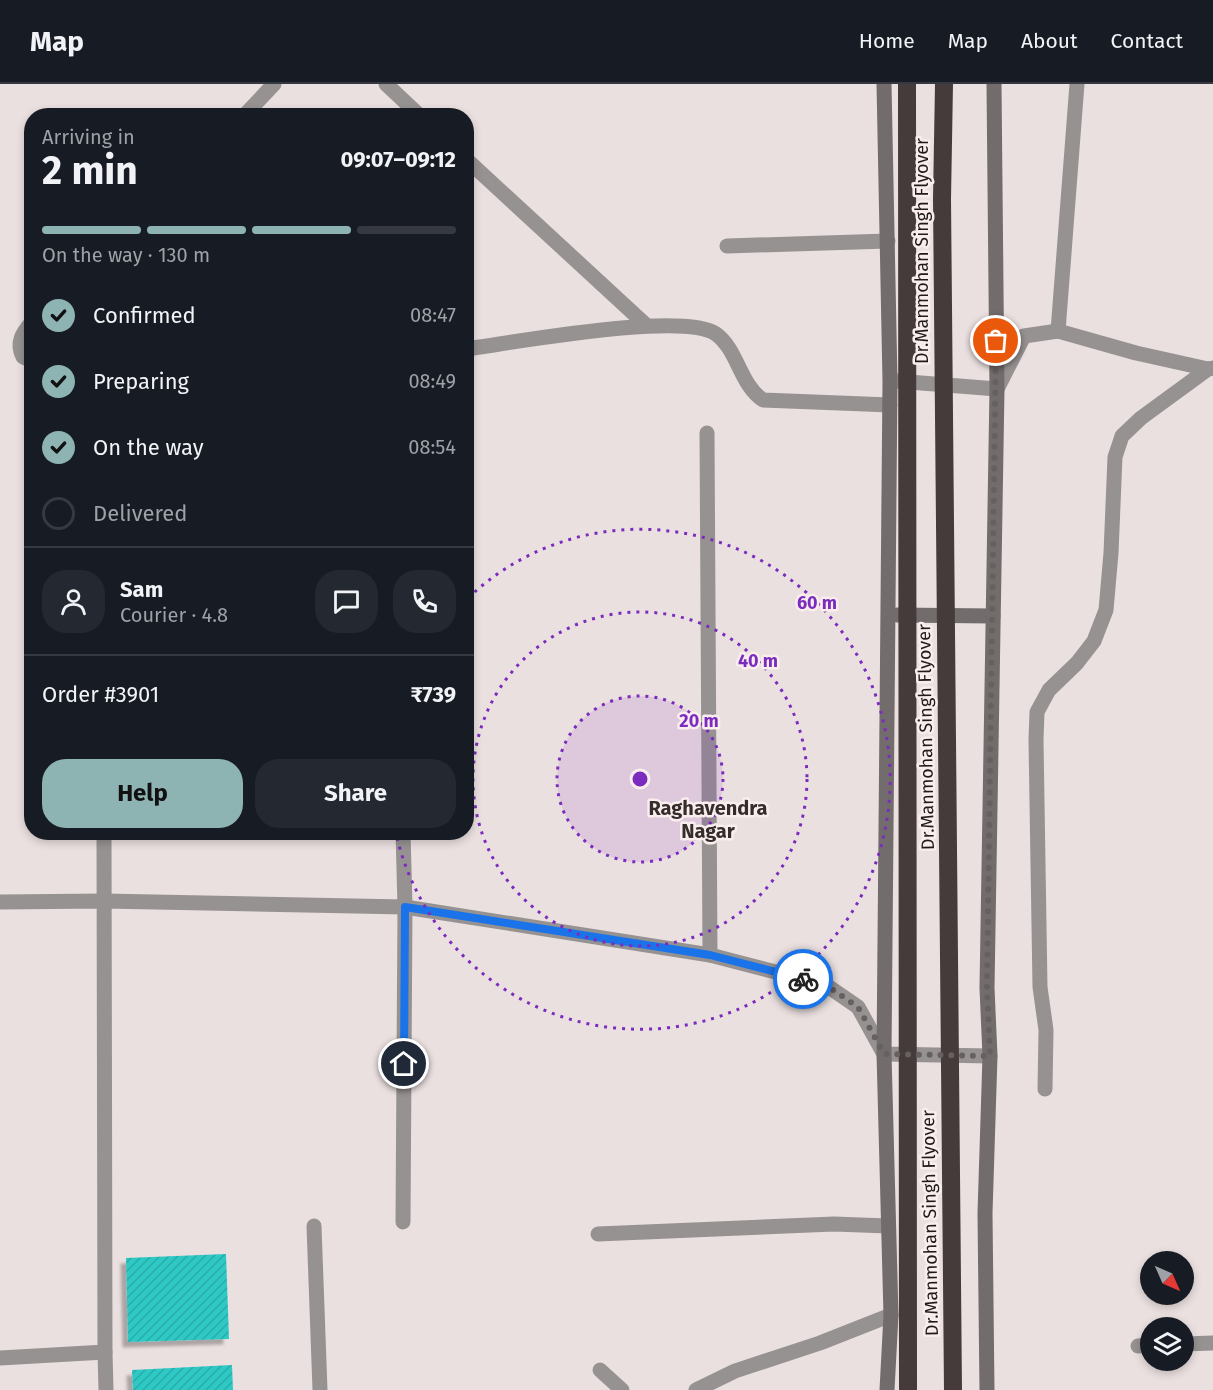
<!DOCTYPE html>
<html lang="en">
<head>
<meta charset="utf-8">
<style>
	:root { --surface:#171b24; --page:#242831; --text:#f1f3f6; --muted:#9ea1a6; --line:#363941; --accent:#8eb3b3 }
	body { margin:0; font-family:"Fira Sans",sans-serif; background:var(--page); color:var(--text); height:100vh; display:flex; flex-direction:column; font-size:22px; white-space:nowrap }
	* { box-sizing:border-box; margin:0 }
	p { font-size:20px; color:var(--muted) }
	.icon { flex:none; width:33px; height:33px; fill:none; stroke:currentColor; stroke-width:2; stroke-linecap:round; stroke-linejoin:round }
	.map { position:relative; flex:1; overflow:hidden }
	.side { position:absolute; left:24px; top:24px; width:450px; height:732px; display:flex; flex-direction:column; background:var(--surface); border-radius:24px; box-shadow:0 3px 9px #0003 }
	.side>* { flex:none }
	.needle { width:39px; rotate:135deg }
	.tools { position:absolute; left:1140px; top:1167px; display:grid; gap:12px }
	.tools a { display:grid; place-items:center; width:54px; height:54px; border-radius:50%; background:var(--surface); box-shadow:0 3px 9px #0003; font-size:30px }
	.pin { position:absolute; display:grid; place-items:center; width:51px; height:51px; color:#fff; margin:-26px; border:3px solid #fff; border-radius:50%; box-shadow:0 2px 6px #0007 }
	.courier { position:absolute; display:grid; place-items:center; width:60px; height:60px; margin:-30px; border:4px solid #1a73e8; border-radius:50%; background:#fff; color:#222; box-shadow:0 2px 8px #0007 }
	.headline em { font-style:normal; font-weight:700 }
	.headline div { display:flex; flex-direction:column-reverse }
	.headline { display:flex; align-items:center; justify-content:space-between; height:102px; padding:0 18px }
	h1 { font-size:39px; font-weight:700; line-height:45px }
	.bar { display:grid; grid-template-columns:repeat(4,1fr); gap:9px 6px; align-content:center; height:72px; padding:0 18px }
	.bar i { height:8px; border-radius:4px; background:var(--line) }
	.bar .selected { background:var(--accent) }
	.bar p { grid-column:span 4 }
	.line { display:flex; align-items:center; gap:15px; padding:0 18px; border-top:2px solid var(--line) }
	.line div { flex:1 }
	.round { display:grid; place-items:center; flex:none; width:63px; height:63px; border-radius:24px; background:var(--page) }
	ol { padding:0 18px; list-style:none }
	li { display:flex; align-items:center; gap:18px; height:66px }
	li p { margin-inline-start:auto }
	li .icon { padding:6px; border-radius:50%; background:var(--accent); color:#111; stroke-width:4 }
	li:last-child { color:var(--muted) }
	li i { width:33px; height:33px; border:3px solid var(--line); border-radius:50% }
	.action { display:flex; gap:12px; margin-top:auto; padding:12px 18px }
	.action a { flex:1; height:69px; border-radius:24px; background:var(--accent); color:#111; font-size:24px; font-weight:700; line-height:69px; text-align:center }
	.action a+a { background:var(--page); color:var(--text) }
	header { display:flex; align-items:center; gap:36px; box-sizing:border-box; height:84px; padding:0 30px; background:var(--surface); border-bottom:2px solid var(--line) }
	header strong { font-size:28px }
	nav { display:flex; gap:33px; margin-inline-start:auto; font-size:21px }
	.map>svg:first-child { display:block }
</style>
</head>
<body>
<header>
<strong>Map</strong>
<nav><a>Home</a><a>Map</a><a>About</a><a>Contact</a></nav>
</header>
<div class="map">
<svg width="1213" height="1306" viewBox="0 0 1213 1306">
	<defs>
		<pattern id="building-hatch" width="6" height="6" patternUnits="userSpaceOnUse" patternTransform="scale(1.5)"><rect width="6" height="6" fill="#2fc9c5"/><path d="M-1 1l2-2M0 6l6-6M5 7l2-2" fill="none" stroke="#29aca9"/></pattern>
		<filter id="shadow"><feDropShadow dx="-5.5" dy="5.5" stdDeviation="1.5" flood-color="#0004"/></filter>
	</defs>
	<rect width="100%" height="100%" fill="#ebe0e0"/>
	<!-- building -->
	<g fill="url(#building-hatch)" filter="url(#shadow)">
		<path d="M226,1170L229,1255L128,1258L126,1174Z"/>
		<path d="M232,1281L233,1306H133L132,1286Z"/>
	</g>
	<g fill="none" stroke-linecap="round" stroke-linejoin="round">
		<!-- lane -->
		<g stroke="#979292" stroke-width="15">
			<path d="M727,162L888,157"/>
			<path d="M1058,247L1077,0"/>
			<path d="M997,305L1024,252L1058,247L1136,269L1208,285L1213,284"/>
			<path d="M1045,1005L1046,946L1040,903L1036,656L1037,628L1049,606L1077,579L1094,557L1106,526L1111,469L1115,373L1122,352L1141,334L1208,285"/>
			<path d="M1184,1260L1213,1259"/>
			<path d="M1138,1262L1150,1261"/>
			<path d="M600,1286L622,1306"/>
			<path d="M696,1306L735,1287L820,1259L891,1231"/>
		</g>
		<!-- street -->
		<g stroke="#979292" stroke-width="15">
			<path d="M386,0L420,32"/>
			<path d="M244,32L274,0"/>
			<path d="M466,75L646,241"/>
			<path d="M32,238C22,249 16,259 23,273L32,277"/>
			<path d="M466,265C512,259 683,227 716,250C738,266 740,301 763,316L890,321"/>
			<path d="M896,297L997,305"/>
			<path d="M707,349L710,871"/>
			<path d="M0,818L104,817L405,823L710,871L826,901L858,923L884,970L990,972"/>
			<path d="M403,1138L405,823L403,748"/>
			<path d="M314,1142L320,1306"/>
			<path d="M598,1150L834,1140L888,1142"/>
			<path d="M105,1268L106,1306"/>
			<path d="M0,1274L105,1268L104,748"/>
		</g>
		<!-- secondary -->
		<g stroke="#736c6c" stroke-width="15">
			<path d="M884,0L890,297L884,970L891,1231L887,1306"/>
			<path d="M897,531L993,532"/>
			<path d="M987,1306L985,1129L990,972L987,904L997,305L994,0"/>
		</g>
		<!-- highway-bridge -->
		<g stroke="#443b3a" stroke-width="18">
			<path d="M907,0L908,1306"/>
			<path d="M944,0L942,115L953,1306"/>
		</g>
	</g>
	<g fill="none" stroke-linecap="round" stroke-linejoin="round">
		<!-- done -->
		<path stroke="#666060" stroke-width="6" stroke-dasharray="0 10.8" d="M803,895L826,901L858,923L884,970L990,972L987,904L996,257"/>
		<!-- route -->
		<path stroke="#1a73e8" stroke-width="8" d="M404,980L405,823L710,871L803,895"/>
	</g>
	<!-- distance rings -->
	<circle cx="640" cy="695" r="83" fill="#7b2cbf" fill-opacity=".12"/>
	<g fill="none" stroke="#7b2cbf" stroke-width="3" stroke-dasharray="3 6">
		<circle cx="640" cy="695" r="83"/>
		<circle cx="640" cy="695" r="167"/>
		<path d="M468 514A250 250 0 1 1 396 749"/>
	</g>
	<g text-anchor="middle" stroke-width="5" stroke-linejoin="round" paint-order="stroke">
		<!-- street labels -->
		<g font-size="18" fill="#1f1b1b" stroke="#f9eded">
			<text transform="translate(922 167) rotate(-90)" y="6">Dr.Manmohan Singh Flyover</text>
			<text transform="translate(926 653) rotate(-91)" y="6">Dr.Manmohan Singh Flyover</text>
			<text transform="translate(930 1139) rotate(-91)" y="6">Dr.Manmohan Singh Flyover</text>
		</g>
		<!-- neighbourhood labels -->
		<g font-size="20" font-weight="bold" fill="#352d2c" stroke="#f9eded">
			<text x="708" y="731">Raghavendra<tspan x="708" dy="23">Nagar</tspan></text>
		</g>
	</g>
	<circle cx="640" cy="695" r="9" fill="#7b2cbf" stroke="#f9eded" stroke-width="3"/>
	<g font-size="18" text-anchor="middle" font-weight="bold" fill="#7b2cbf" stroke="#f9eded" stroke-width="5" stroke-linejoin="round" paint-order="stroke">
		<text x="817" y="525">60 m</text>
		<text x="758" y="583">40 m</text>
		<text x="699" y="643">20 m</text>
	</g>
</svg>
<div class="tools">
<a><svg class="needle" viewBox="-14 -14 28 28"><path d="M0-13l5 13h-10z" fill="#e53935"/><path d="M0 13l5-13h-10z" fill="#9ea1a6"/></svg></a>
<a><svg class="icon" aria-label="layers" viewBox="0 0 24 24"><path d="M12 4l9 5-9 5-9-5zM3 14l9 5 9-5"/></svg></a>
</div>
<div class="pin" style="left:996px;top:257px;background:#ea580c"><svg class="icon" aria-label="bag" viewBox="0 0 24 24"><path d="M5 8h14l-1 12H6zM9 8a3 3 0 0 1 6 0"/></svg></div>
<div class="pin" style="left:404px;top:980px;background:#1f2937"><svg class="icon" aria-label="home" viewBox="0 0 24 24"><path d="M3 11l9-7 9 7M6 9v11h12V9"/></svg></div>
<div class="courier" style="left:803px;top:895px"><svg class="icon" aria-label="bike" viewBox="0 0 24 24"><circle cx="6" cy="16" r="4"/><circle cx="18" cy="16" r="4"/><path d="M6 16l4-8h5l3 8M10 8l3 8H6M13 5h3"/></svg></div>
<section class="side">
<div class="headline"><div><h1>2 min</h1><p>Arriving in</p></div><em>09:07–09:12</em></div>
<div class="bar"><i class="selected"></i><i class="selected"></i><i class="selected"></i><i></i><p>On the way · 130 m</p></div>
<ol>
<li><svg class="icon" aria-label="check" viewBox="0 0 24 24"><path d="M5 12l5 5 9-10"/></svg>Confirmed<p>08:47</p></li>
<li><svg class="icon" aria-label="check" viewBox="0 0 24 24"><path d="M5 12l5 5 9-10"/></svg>Preparing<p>08:49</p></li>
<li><svg class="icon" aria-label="check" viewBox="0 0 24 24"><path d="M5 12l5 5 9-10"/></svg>On the way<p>08:54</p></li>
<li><i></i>Delivered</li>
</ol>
<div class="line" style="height:108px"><a class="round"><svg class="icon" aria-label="person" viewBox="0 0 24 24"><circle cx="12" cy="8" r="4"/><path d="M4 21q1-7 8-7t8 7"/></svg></a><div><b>Sam</b><p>Courier · 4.8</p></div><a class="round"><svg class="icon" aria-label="chat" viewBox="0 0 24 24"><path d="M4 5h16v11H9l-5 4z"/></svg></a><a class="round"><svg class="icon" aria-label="phone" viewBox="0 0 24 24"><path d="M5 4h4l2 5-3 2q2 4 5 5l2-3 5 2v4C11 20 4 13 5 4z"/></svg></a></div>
<div class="line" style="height:78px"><div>Order #3901</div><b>₹739</b></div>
<div class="action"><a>Help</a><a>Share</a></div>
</section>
</div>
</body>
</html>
